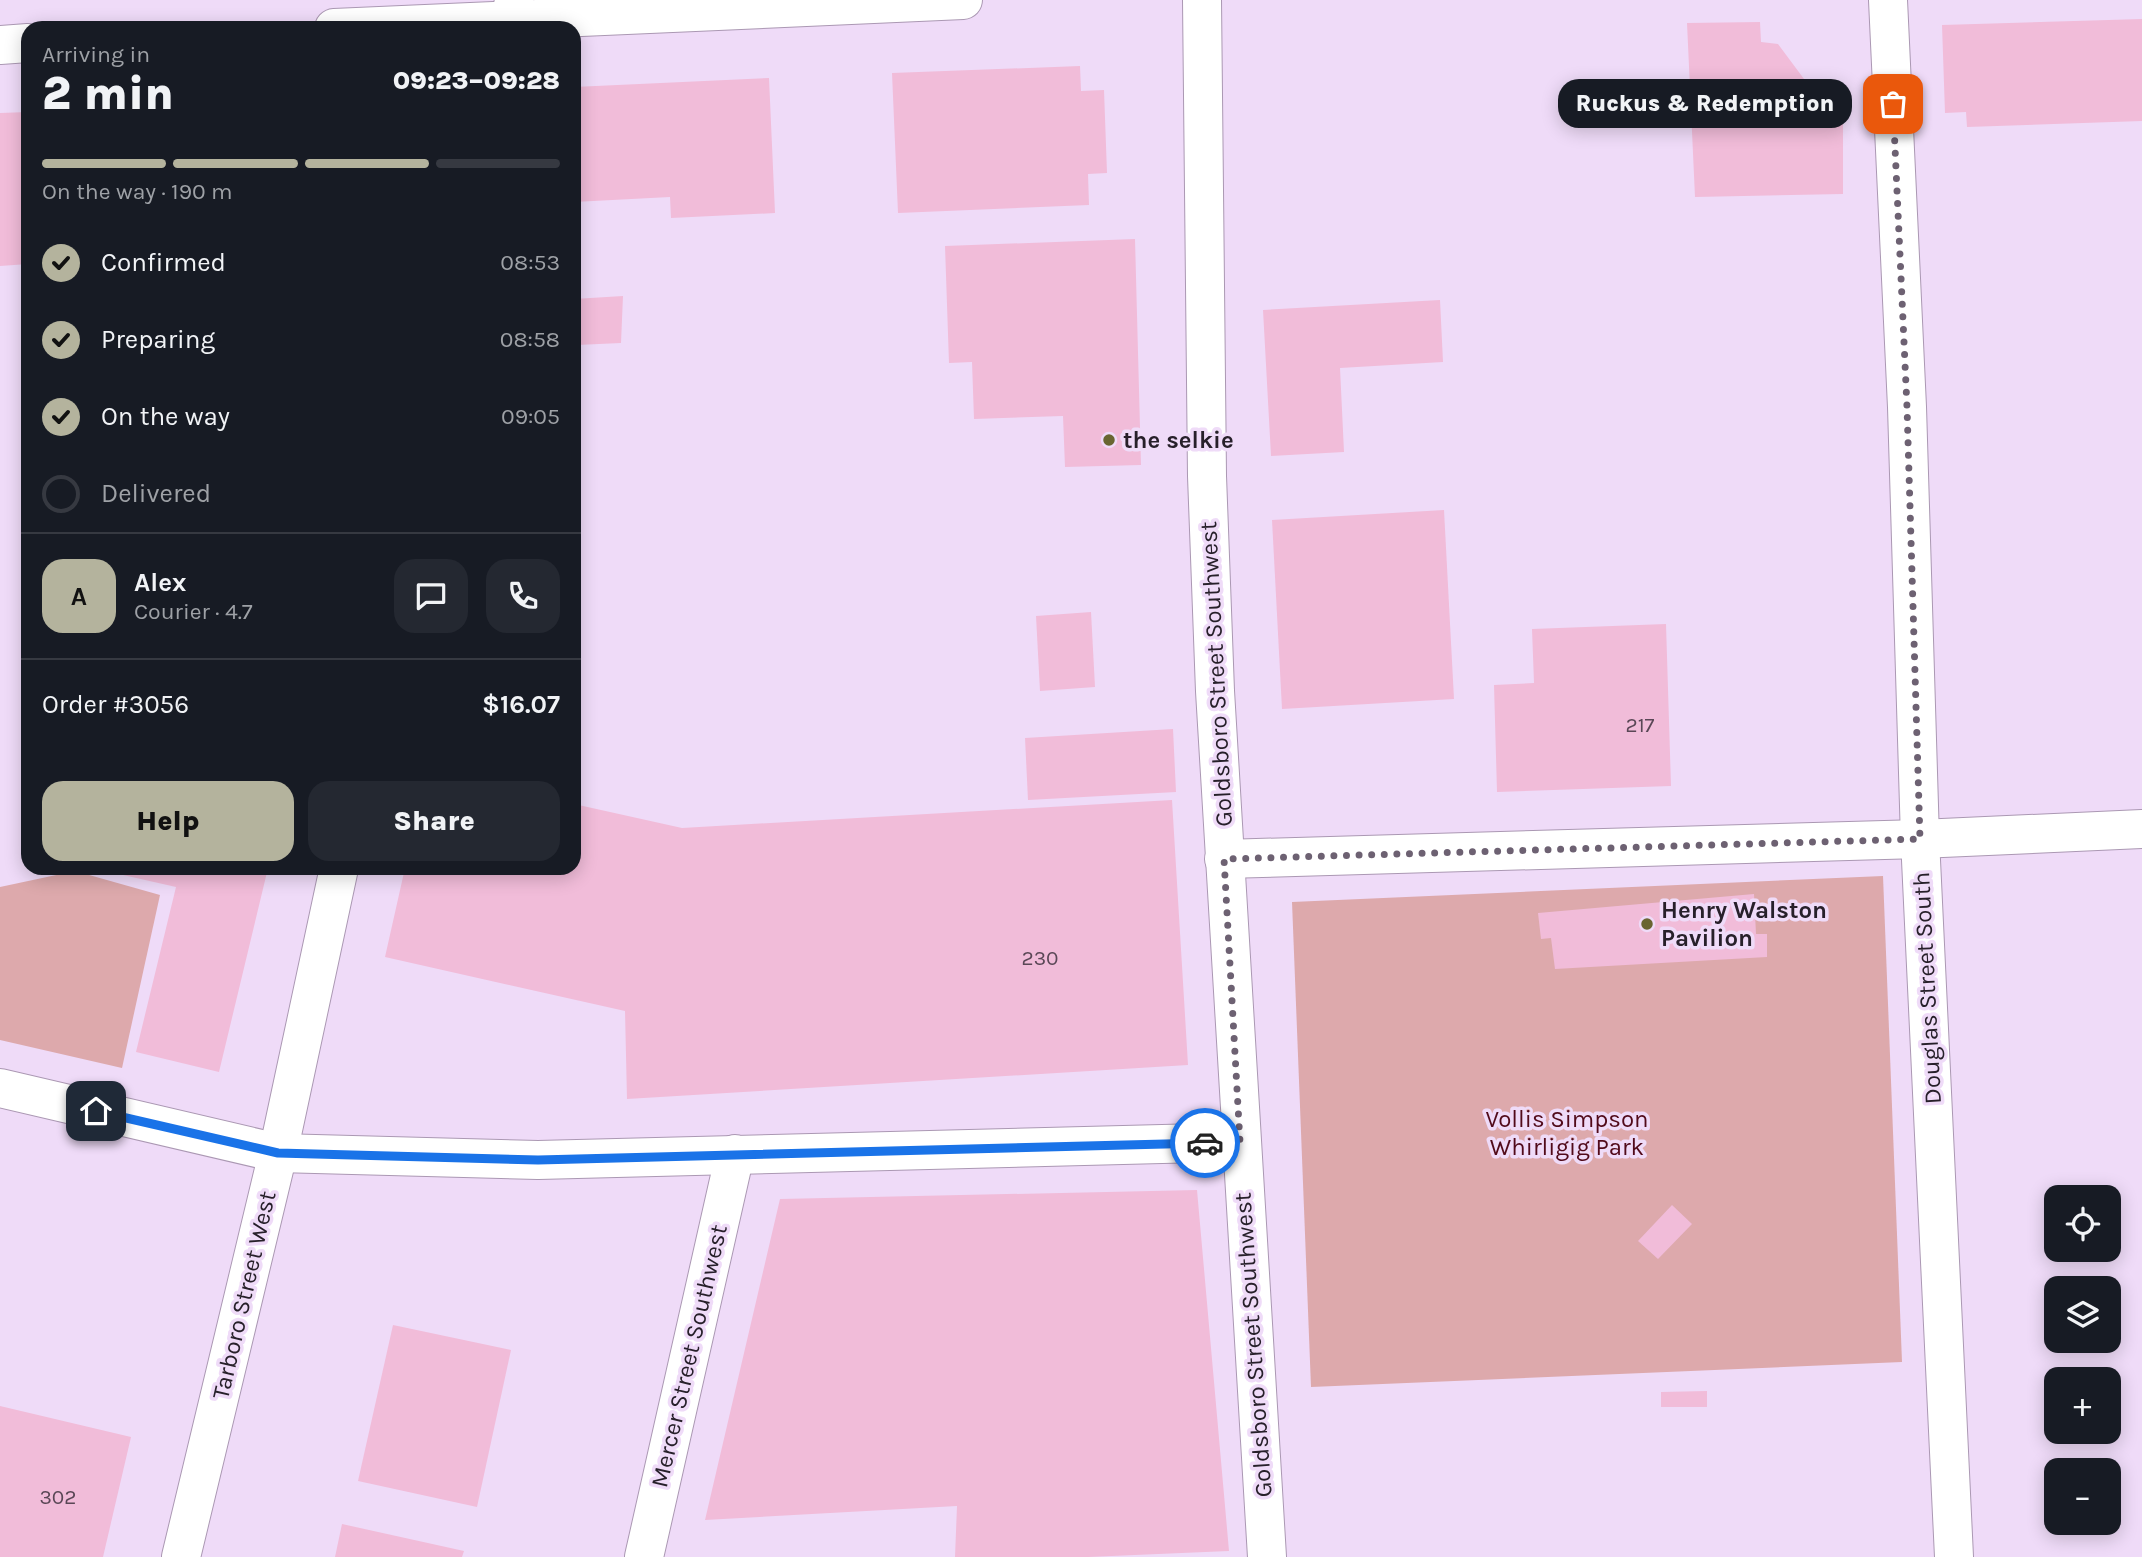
<!DOCTYPE html>
<html lang="en">
<head>
<meta charset="utf-8">
<style>
	:root { --surface:#171b24; --page:#242831; --text:#f1f3f6; --muted:#9ea1a6; --line:#363941; --accent:#b4b39d }
	body { margin:0; font-family:Karla,sans-serif; background:var(--page); color:var(--text); height:100vh; display:flex; flex-direction:column; font-size:26px; white-space:nowrap }
	* { box-sizing:border-box; margin:0 }
	p { font-size:23px; color:var(--muted) }
	.icon { flex:none; width:38px; height:38px; fill:none; stroke:currentColor; stroke-width:2; stroke-linecap:round; stroke-linejoin:round }
	.map { position:relative; flex:1; overflow:hidden }
	.sheet { position:absolute; left:21px; top:21px; width:560px; height:854px; display:flex; flex-direction:column; background:var(--surface); border-radius:21px; box-shadow:0 4px 18px #0003 }
	.sheet>* { flex:none }
	.tools { position:absolute; left:2044px; top:1185px; display:grid; gap:14px }
	.tools a { display:grid; place-items:center; width:77px; height:77px; border-radius:14px; background:var(--surface); box-shadow:0 4px 18px #0003; font-size:35px }
	.pin { position:absolute; display:grid; place-items:center; width:60px; height:60px; color:#fff; margin:-30px; border-radius:14px; box-shadow:0 4px 10px #0006 }
	.courier { position:absolute; display:grid; place-items:center; width:70px; height:70px; margin:-35px; border:5px solid #1a73e8; border-radius:50%; background:#fff; color:#222; box-shadow:0 2px 9px #0007 }
	.bubble { position:absolute; height:49px; border-radius:21px; background:var(--surface); box-shadow:0 4px 18px #0003; font-size:23px; font-weight:800; line-height:49px; text-align:center }
	.head em { font-style:normal; font-weight:800 }
	.head div { display:flex; flex-direction:column-reverse }
	.head { display:flex; align-items:center; justify-content:space-between; height:119px; padding:0 21px }
	h1 { font-size:46px; font-weight:800; line-height:52px }
	.bar { display:grid; grid-template-columns:repeat(4,1fr); gap:10px 7px; align-content:center; height:84px; padding:0 21px }
	.bar i { height:9px; border-radius:5px; background:var(--line) }
	.bar .selected { background:var(--accent) }
	.bar p { grid-column:span 4 }
	.line { display:flex; align-items:center; gap:18px; padding:0 21px; border-top:2px solid var(--line) }
	.line div { flex:1 }
	.round { display:grid; place-items:center; flex:none; width:74px; height:74px; border-radius:21px; background:var(--page) }
	ol { padding:0 21px; list-style:none }
	li { display:flex; align-items:center; gap:21px; height:77px }
	li p { margin-inline-start:auto }
	li .icon { padding:7px; border-radius:50%; background:var(--accent); color:#111; stroke-width:4 }
	li:last-child { color:var(--muted) }
	li i { width:38px; height:38px; border:4px solid var(--line); border-radius:50% }
	.button { display:flex; gap:14px; margin-top:auto; padding:14px 21px }
	.button a { flex:1; height:80px; border-radius:21px; background:var(--accent); color:#111; font-size:28px; font-weight:800; line-height:80px; text-align:center }
	.button a+a { background:var(--page); color:var(--text) }
	.map>svg:first-child { display:block }
</style>
</head>
<body>
<div class="map">
<svg width="2142" height="1557" viewBox="0 0 2142 1557">
	<rect width="100%" height="100%" fill="#efdbf8"/>
	<!-- green -->
	<g fill="#dda9ac">
		<path d="M75,871L160,895L122,1068L0,1040V887Z"/>
		<path d="M1883,876L1902,1362L1311,1387L1292,902Z"/>
	</g>
	<!-- building -->
	<g fill="#f1bcd9">
		<path d="M2142,19V121L1967,127L1966,112L1945,113L1942,25Z"/>
		<path d="M1760,22L1761,42L1778,44L1833,118H1843V194L1695,197L1687,23Z"/>
		<path d="M1080,66L1081,91L1104,90L1107,173L1088,174L1089,205L898,213L892,73Z"/>
		<path d="M769,78L775,213L671,218L670,197L574,202V87Z"/>
		<path d="M28,112V264L0,266V113Z"/>
		<path d="M1135,239L1141,465L1065,467L1063,416L974,419L972,362L949,363L945,246Z"/>
		<path d="M623,296L621,343L577,345L580,391L574,392V299Z"/>
		<path d="M1440,300L1443,362L1340,368L1344,452L1271,456L1263,310Z"/>
		<path d="M1444,510L1454,699L1282,709L1272,520Z"/>
		<path d="M1091,612L1095,687L1040,691L1036,616Z"/>
		<path d="M1666,624L1671,786L1497,792L1494,685L1534,683L1532,629Z"/>
		<path d="M1173,729L1176,792L1028,800L1025,738Z"/>
		<path d="M1172,800L1188,1065L627,1099L625,1011L385,957L405,868H574V804L682,828Z"/>
		<path d="M125,868H268L219,1072L136,1052L176,887L123,875Z"/>
		<path d="M1754,894L1756,934H1767V957L1555,969L1551,938L1541,939L1538,913Z"/>
		<path d="M1197,1190L1229,1551L1088,1557H955L957,1506L705,1520L780,1199Z"/>
		<path d="M1672,1205L1692,1224L1658,1259L1638,1241Z"/>
		<path d="M393,1325L511,1350L477,1507L358,1481Z"/>
		<path d="M1707,1391V1407H1661V1392Z"/>
		<path d="M0,1406L131,1437L103,1557H0Z"/>
		<path d="M342,1524L464,1551L462,1557H335Z"/>
	</g>
	<g fill="none" stroke-linecap="round" stroke-linejoin="round">
		<!-- street casing -->
		<g stroke="#ab98b3" stroke-width="40">
			<g id="street">
				<path d="M1888,0L1907,407L1920,839L1954,1557"/>
				<path d="M334,28L963,0"/>
				<path d="M0,45L28,43"/>
				<path d="M1224,859L1920,839L2142,829"/>
				<path d="M0,1088L278,1153L538,1160L1240,1142"/>
				<path d="M644,1557L735,1154"/>
			</g>
		</g>
		<!-- secondary casing -->
		<g stroke="#ab98b3" stroke-width="40">
			<g id="secondary">
				<path d="M1202,0L1207,476L1215,691L1267,1557"/>
				<path d="M509,28L514,0"/>
				<path d="M181,1557L278,1153L339,868"/>
			</g>
		</g>
		<!-- street -->
		<use href="#street" stroke="#fff" stroke-width="38"/>
		<!-- secondary -->
		<use href="#secondary" stroke="#fff" stroke-width="38"/>
	</g>
	<g fill="none" stroke-linecap="round" stroke-linejoin="round">
		<!-- done -->
		<path stroke="#6d6172" stroke-width="7" stroke-dasharray="0 12.6" d="M1205,1143L1240,1142L1224,859L1920,839L1907,407L1893,104"/>
		<!-- route -->
		<path stroke="#1a73e8" stroke-width="9" d="M96,1111L278,1153L538,1160L1205,1143"/>
	</g>
	<!-- markers -->
	<g fill="#696531" stroke="#efdbf8" stroke-width="2.5">
		<circle cx="1109" cy="440" r="7"/>
		<circle cx="1647" cy="924" r="7"/>
	</g>
	<g text-anchor="middle" stroke-width="7" stroke-linejoin="round" paint-order="stroke">
		<!-- number labels -->
		<g font-size="21" fill="#5a4756">
			<text x="1640" y="732">217</text>
			<text x="1040" y="965">230</text>
			<text x="58" y="1504">302</text>
		</g>
		<!-- poi labels -->
		<g font-size="24" font-weight="bold" fill="#27202a" stroke="#efdbf8" text-anchor="start">
			<text x="1123" y="448">the selkie</text>
			<text x="1661" y="918">Henry Walston<tspan x="1661" dy="28">Pavilion</tspan></text>
		</g>
		<!-- street labels -->
		<g font-size="24" fill="#27202a" stroke="#efdbf8">
			<text transform="translate(1216 674) rotate(-93)" y="8">Goldsboro Street Southwest</text>
			<text transform="translate(1927 988) rotate(-93)" y="8">Douglas Street South</text>
			<text transform="translate(244 1295) rotate(-77)" y="8">Tarboro Street West</text>
			<text transform="translate(1253 1345) rotate(-94)" y="8">Goldsboro Street Southwest</text>
			<text transform="translate(689 1356) rotate(-77)" y="8">Mercer Street Southwest</text>
		</g>
		<!-- park labels -->
		<g font-size="24" fill="#510a1a" stroke="#efdbf8">
			<text x="1567" y="1127">Vollis Simpson<tspan x="1567" dy="28">Whirligig Park</tspan></text>
		</g>
	</g>
</svg>
<div class="tools">
<a><svg class="icon" aria-label="locate" viewBox="0 0 24 24"><circle cx="12" cy="12" r="6"/><path d="M12 2v4M12 18v4M2 12h4M18 12h4"/></svg></a>
<a><svg class="icon" aria-label="layers" viewBox="0 0 24 24"><path d="M12 4l9 5-9 5-9-5zM3 14l9 5 9-5"/></svg></a>
<a>+</a>
<a>−</a>
</div>
<div class="pin" style="left:1893px;top:104px;background:#ea580c"><svg class="icon" aria-label="bag" viewBox="0 0 24 24"><path d="M5 8h14l-1 12H6zM9 8a3 3 0 0 1 6 0"/></svg></div>
<div class="pin" style="left:96px;top:1111px;background:#1f2937"><svg class="icon" aria-label="home" viewBox="0 0 24 24"><path d="M3 11l9-7 9 7M6 9v11h12V9"/></svg></div>
<div class="courier" style="left:1205px;top:1143px"><svg class="icon" aria-label="car" viewBox="0 0 24 24"><path d="M5 17H2v-5l4-1 3-4h7l3 4 3 1v5h-3M9 17h6M6 11h13"/><circle cx="7" cy="17" r="2"/><circle cx="17" cy="17" r="2"/></svg></div>
<div class="bubble" style="left:1558px;top:79px;width:294px">Ruckus &amp; Redemption</div>
<section class="sheet">
<div class="head"><div><h1>2 min</h1><p>Arriving in</p></div><em>09:23–09:28</em></div>
<div class="bar"><i class="selected"></i><i class="selected"></i><i class="selected"></i><i></i><p>On the way · 190 m</p></div>
<ol>
<li><svg class="icon" aria-label="check" viewBox="0 0 24 24"><path d="M5 12l5 5 9-10"/></svg>Confirmed<p>08:53</p></li>
<li><svg class="icon" aria-label="check" viewBox="0 0 24 24"><path d="M5 12l5 5 9-10"/></svg>Preparing<p>08:58</p></li>
<li><svg class="icon" aria-label="check" viewBox="0 0 24 24"><path d="M5 12l5 5 9-10"/></svg>On the way<p>09:05</p></li>
<li><i></i>Delivered</li>
</ol>
<div class="line" style="height:126px"><b class="round" style="background:var(--accent);color:#111">A</b><div><b>Alex</b><p>Courier · 4.7</p></div><a class="round"><svg class="icon" aria-label="chat" viewBox="0 0 24 24"><path d="M4 5h16v11H9l-5 4z"/></svg></a><a class="round"><svg class="icon" aria-label="phone" viewBox="0 0 24 24"><path d="M5 4h4l2 5-3 2q2 4 5 5l2-3 5 2v4C11 20 4 13 5 4z"/></svg></a></div>
<div class="line" style="height:91px"><div>Order #3056</div><b>$16.07</b></div>
<div class="button"><a>Help</a><a>Share</a></div>
</section>
</div>
</body>
</html>
